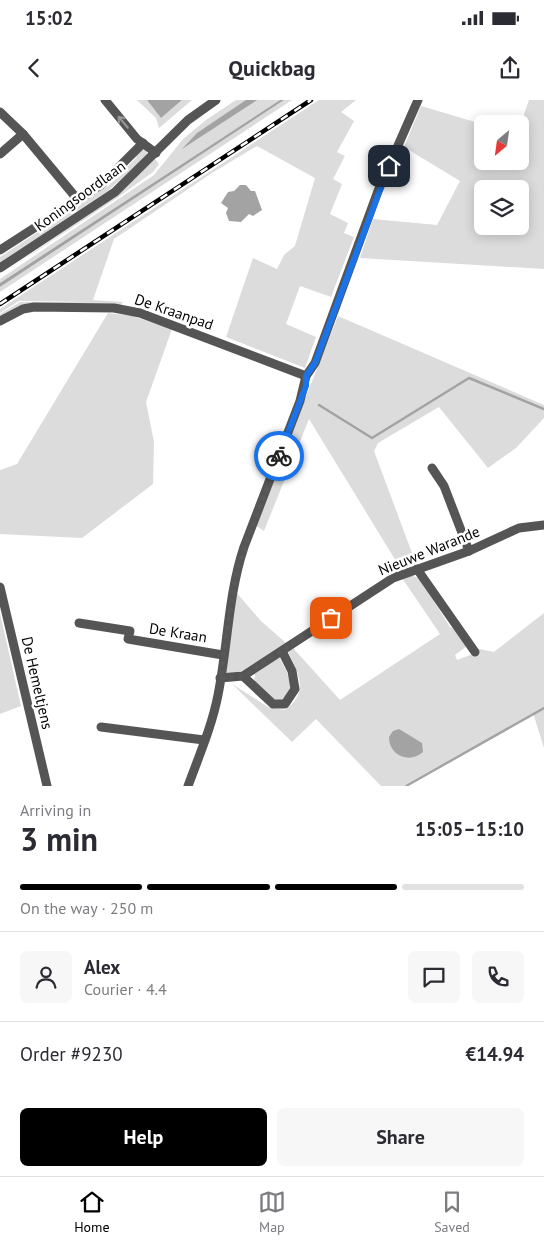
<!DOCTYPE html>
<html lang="en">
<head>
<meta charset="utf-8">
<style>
	:root { --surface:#fff; --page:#f7f7f7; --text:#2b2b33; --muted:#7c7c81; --line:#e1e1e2; --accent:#000 }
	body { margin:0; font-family:"PT Sans",sans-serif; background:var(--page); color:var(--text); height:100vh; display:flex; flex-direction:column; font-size:19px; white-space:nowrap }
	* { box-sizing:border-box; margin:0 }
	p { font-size:16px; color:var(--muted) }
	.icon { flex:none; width:28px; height:28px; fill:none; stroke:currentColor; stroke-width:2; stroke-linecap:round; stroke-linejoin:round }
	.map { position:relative; height:686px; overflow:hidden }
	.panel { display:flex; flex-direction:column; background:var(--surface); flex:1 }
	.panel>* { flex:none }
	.needle { width:32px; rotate:209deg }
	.fabs { position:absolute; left:474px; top:15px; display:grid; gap:10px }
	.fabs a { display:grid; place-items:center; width:55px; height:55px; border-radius:8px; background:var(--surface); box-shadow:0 2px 12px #0003; font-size:25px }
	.pin { position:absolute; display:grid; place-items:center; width:42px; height:42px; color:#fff; margin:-21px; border-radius:10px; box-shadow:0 2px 8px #0006 }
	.courier { position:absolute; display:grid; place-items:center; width:50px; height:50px; margin:-25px; border:4px solid #1a73e8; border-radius:50%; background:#fff; color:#222; box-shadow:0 1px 6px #0007 }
	.headline em { font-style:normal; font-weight:700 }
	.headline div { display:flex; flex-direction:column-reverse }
	.headline { display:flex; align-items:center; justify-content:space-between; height:85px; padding:0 20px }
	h1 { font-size:32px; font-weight:700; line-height:38px }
	.bar { display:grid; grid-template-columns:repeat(4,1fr); gap:8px 5px; align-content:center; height:60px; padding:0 20px }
	.bar i { height:6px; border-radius:4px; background:var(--line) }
	.bar .active { background:var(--accent) }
	.bar p { grid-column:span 4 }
	.line { display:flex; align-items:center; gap:12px; padding:0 20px; border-top:1px solid var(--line) }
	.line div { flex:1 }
	.round { display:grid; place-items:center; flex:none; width:52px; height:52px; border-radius:8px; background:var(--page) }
	.action { display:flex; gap:10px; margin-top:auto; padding:10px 20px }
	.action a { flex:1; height:58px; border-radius:8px; background:var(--accent); color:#fff; font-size:20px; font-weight:700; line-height:58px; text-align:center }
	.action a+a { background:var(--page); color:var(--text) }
	.status { display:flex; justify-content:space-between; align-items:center; height:35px; padding:0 25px; background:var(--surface); direction:ltr }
	.status svg { height:14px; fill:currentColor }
	header { display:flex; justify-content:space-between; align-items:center; height:65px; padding:0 20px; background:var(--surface); font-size:22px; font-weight:700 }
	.menu { display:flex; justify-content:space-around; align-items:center; height:70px; border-top:1px solid var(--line); background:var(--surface); font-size:14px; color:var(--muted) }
	.menu a { display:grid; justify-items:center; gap:2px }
	.menu .active { color:var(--accent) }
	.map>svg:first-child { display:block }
</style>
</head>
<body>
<div class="status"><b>15:02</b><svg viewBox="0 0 49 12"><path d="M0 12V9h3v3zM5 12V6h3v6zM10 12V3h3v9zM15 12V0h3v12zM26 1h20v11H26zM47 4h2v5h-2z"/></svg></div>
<header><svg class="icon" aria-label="back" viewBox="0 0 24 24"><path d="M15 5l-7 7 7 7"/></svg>Quickbag<svg class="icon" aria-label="share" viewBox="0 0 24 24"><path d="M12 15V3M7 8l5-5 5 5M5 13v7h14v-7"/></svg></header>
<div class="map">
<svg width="544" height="686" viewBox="0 0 544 686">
	<rect width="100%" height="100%" fill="#fff"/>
	<!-- green -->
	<g fill="#dcdcdc" fill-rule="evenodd">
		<path d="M137,0H147L161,18L182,0H192L159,28L156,18Z"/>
		<path d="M236,0H280L0,183V179L154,75L183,39L206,20Z"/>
		<path d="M284,0H292L0,192V187Z"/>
		<path d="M319,0H356L341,12L354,21L337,52L345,56L333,79L342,84L330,114L348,123L344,133L354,137L331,197L300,186L286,224L316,237L305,268L226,237L253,158L277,169L284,155L295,146L315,78L257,46L212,73L114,139L93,200L123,202L120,206L48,204L0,218V214L20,202H88L19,201L0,213V209Z"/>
		<path d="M529,0H544V169L360,158L373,119L437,125L460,81L404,47L421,6L482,24V61H520V26ZM482,89H520V126H482Z"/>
		<path d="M142,49L145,50L148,55L109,90L0,163V157L108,86L137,57L135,56Z"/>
		<path d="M155,59L159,64L153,72L117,98L0,175L118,95Z"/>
		<path d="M108,213L133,216L172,229L146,302L154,342L153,384L82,438L0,434V370L17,364Z"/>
		<path d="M338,216L544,305V318L516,348L488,368L439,307L378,343L374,351L415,461L399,466L309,319L264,431L255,425Z"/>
		<path d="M411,475L420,479L450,527L455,529L467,546L455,555L457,560L473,554L479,549L494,552L544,513V648L533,613L403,686H381L316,619L292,642L232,584L268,607L285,610C310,592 298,574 288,551L293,548L340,600L440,534L402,478Z"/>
		<path d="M235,491L261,521L286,543L248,569L229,574L226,572Z"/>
		<path d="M0,513L21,606L0,614Z"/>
		<path d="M279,557L287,572L291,588L282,601L274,600L254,582L255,574Z"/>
	</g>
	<!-- water -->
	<g fill="#a3a3a3">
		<path d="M147,0H182L161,18Z"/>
		<path d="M246,0H257L182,49L197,33Z"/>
		<path d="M280,0H284L0,187V183Z"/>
		<path d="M240,85H246L251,91H255L262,110L253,116L249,114L241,122L229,121L226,113L228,108L221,103L228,92L234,91Z"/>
		<path d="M399,629L422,643L423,652C410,664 389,656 389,637L393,631Z"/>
	</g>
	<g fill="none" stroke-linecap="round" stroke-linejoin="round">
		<!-- stream -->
		<g stroke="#a3a3a3" stroke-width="2.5">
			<path d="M319,305L372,338L469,278L544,309"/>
			<path d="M406,686L544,608"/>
		</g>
		<!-- minor -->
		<g stroke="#555" stroke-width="9">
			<path d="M105,0L137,39L156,53"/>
			<path d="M0,12L23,34L78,100"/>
			<path d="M0,54L23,34"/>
			<path d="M0,150L101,85L143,43"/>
			<path d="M0,168L115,92L188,20L216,0"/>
			<path d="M0,221L23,209L34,207L114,208L140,213L306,276"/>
			<path d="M432,368L444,386L469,451"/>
			<path d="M417,469L475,552"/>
			<path d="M0,487L47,686"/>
			<path d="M79,523L130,531L128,539L223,555"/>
			<path d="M243,576L273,604H285L295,589L292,571L282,551"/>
			<path d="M220,578L243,576L393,478L469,451L519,428L544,425"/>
			<path d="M101,627L204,640"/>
			<path d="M188,686C199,656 212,626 218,595C228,545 228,495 244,447L300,301L306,276L315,263L378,91L418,0"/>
		</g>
		<!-- rail casing -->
		<g stroke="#000" stroke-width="4.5">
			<path id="rail" d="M0,204L311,0"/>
		</g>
		<!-- rail -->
		<use href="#rail" stroke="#fff" stroke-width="2.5" stroke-dasharray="8" stroke-linecap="butt"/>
	</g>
	<!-- one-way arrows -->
	<defs><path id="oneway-shaft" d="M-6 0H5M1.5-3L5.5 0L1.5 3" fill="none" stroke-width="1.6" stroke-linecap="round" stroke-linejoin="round" transform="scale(1.25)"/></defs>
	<use stroke="#999" href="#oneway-shaft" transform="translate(123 22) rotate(-130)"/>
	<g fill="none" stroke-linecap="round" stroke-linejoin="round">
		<!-- done -->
		<path stroke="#595959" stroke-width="5" stroke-dasharray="0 9" d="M279,356L236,472L220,578L243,576L331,518"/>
		<!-- route -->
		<path stroke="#1a73e8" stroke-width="6" d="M279,356L306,286V276L315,263L389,66"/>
	</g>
	<g text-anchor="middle" stroke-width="5" stroke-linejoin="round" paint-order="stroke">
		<!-- street labels -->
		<g font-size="15" fill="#000" stroke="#fff">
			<text transform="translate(80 96) rotate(-36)" y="5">Koningsoordlaan</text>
			<text transform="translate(174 212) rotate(19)" y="5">De Kraanpad</text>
			<text transform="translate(429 451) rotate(-22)" y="5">Nieuwe Warande</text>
			<text transform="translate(178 533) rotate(9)" y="5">De Kraan</text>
			<text transform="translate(37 583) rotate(77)" y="5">De Hemeltjens</text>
		</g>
	</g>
</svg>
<div class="fabs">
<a><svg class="needle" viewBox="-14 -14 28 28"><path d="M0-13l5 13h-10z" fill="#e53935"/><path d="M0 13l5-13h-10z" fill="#7c7c81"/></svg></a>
<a><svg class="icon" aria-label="layers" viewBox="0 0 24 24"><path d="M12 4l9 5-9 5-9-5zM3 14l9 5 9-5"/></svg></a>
</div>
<div class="pin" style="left:331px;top:518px;background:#ea580c"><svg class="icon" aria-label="bag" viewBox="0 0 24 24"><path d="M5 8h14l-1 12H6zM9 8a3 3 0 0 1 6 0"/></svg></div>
<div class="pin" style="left:389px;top:66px;background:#1f2937"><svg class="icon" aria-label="home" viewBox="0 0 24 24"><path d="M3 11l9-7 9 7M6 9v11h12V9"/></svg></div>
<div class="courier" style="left:279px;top:356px"><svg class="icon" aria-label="bike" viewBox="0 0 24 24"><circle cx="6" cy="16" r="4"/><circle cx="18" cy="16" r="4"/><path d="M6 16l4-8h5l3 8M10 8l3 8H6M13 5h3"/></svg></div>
</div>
<section class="panel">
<div class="headline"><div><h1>3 min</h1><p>Arriving in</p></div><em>15:05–15:10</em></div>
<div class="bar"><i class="active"></i><i class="active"></i><i class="active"></i><i></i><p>On the way · 250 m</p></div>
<div class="line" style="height:90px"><a class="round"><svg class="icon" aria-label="person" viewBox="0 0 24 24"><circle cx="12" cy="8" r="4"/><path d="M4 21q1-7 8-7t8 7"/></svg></a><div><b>Alex</b><p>Courier · 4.4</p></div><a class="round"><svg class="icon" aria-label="chat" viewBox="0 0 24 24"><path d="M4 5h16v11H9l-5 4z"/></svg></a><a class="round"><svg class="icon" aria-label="phone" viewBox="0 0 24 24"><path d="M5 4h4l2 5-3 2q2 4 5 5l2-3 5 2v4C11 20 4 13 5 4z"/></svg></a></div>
<div class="line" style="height:65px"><div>Order #9230</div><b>€14.94</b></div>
<div class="action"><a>Help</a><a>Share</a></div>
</section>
<nav class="menu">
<a class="active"><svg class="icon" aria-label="home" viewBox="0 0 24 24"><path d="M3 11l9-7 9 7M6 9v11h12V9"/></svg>Home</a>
<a><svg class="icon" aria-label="map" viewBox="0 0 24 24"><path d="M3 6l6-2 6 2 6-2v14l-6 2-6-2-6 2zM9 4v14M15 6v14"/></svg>Map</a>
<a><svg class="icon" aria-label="saved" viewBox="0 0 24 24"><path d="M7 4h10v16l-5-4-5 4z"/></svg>Saved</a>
</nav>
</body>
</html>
